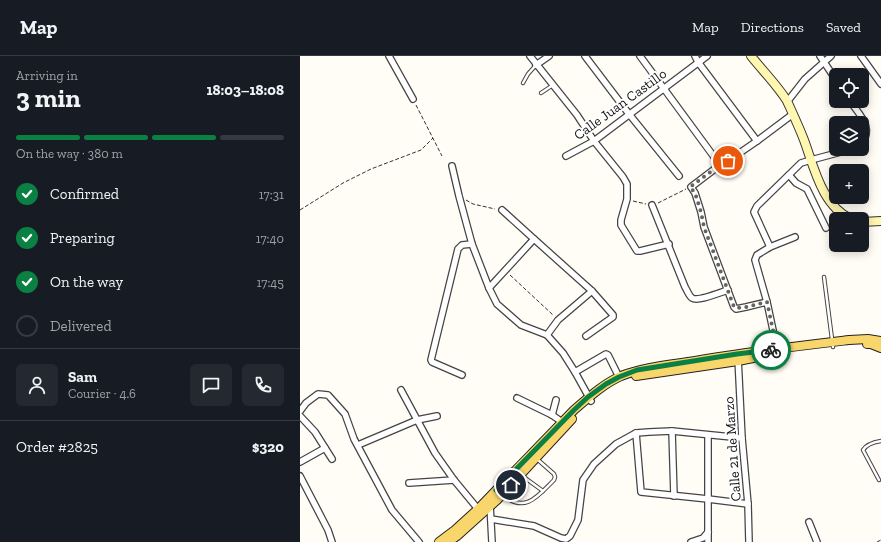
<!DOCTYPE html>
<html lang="en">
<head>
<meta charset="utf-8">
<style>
	:root { --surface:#171b24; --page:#242831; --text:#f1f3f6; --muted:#9ea1a6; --line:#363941; --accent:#0b8043 }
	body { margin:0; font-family:"Zilla Slab",serif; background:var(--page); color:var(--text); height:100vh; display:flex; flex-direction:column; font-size:15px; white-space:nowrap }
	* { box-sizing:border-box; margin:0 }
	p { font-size:13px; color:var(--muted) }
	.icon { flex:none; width:22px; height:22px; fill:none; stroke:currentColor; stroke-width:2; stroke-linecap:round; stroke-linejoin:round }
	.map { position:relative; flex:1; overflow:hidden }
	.sheet { display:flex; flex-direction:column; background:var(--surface); width:300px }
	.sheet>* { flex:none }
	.controls { position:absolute; left:529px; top:12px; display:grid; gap:8px }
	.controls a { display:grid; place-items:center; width:40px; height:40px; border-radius:6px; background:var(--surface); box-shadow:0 2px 10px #0003; font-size:20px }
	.pin { position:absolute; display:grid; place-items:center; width:34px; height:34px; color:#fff; margin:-17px; border:2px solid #fff; border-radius:50%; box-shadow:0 1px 4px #0007 }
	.courier { position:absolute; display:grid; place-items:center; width:40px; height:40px; margin:-20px; border:3px solid #0b8043; border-radius:50%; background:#fff; color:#222; box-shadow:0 1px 5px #0007 }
	.summary em { font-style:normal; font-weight:700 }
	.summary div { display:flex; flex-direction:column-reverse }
	.summary { display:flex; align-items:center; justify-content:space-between; height:68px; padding:0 16px }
	h1 { font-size:26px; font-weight:700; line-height:30px }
	.bar { display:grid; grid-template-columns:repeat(4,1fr); gap:6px 4px; align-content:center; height:48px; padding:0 16px }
	.bar i { height:5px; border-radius:3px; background:var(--line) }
	.bar .on { background:var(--accent) }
	.bar p { grid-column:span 4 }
	.line { display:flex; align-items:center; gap:10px; padding:0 16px; border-top:1px solid var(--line) }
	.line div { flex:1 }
	.round { display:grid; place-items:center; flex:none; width:42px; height:42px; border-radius:6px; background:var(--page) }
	ol { padding:0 16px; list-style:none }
	li { display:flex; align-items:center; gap:12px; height:44px }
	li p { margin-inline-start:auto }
	li .icon { padding:4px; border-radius:50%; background:var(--accent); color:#fff; stroke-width:4 }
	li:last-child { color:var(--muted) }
	li i { width:22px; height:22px; border:2px solid var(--line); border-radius:50% }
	header { display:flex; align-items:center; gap:24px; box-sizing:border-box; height:56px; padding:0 20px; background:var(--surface); border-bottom:1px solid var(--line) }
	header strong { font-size:19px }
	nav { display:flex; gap:22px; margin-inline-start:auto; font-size:14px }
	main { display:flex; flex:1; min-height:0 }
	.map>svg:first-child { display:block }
</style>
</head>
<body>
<header>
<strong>Map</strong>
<nav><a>Map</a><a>Directions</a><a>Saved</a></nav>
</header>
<main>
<section class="sheet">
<div class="summary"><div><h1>3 min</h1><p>Arriving in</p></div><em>18:03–18:08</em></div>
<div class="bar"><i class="on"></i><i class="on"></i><i class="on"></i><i></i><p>On the way · 380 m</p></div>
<ol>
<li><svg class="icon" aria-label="check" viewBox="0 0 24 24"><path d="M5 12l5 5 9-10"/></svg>Confirmed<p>17:31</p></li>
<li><svg class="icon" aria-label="check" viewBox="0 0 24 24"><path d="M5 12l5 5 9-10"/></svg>Preparing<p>17:40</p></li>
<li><svg class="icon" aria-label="check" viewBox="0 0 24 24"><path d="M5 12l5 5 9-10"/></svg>On the way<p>17:45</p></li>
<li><i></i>Delivered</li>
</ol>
<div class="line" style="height:72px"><a class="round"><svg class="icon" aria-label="person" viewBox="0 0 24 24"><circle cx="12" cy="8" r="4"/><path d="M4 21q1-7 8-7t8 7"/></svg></a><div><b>Sam</b><p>Courier · 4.6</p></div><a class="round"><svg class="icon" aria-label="chat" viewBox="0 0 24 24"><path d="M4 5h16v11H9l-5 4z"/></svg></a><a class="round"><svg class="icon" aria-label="phone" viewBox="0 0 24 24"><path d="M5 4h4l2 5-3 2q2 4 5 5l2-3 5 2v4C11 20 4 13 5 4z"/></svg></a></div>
<div class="line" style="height:52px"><div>Order #2825</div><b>$320</b></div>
</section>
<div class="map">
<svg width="581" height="486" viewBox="0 0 581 486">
	<rect width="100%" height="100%" fill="#fffdf5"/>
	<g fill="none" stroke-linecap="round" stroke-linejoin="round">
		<!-- lane casing -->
		<g stroke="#444" stroke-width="4.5">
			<g id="lane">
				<path d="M223,27L228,18L236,9"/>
				<path d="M241,37L253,29"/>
				<path d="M524,221L533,291"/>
				<path d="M221,419L243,435"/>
				<path d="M579,424L563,394C566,389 575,386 581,385"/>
				<path d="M203,439C225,458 238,440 254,424L255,421L254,418L237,403"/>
			</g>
		</g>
		<!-- street casing -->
		<g stroke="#444" stroke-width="8">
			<g id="street">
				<path d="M89,0L113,43"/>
				<path d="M230,0L277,59L294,85L323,121L327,128V143L321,164V169L337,195H340L369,188"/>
				<path d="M285,0L329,58L379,120"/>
				<path d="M340,0L420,109"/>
				<path d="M395,0L398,6L457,85"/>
				<path d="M520,0L536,24"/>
				<path d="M561,0L581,28"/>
				<path d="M236,9L249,0"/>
				<path d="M550,45C561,61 573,70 562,89"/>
				<path d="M487,46L505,23L531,0"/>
				<path d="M266,100L294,85L407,0"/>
				<path d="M152,110L159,140L172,188L189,232L197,248L221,269L247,279L263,297L275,316L291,345"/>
				<path d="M489,119L496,127L507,133L526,172"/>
				<path d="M352,149L385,231C387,234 389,240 392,242C398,246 421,236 428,234"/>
				<path d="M202,154L234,183"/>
				<path d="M470,191L454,156L457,150L501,107L511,104L552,93"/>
				<path d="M189,232L234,183L292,235L313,259V261L286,280"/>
				<path d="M467,246L446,251L436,253L434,251L404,171L401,156L395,137L391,131L420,109L428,105L457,85L493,58"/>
				<path d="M247,279L258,264L292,235"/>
				<path d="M477,293L467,246L455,204L457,199L470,191L495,181"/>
				<path d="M438,302L442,382L448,448L449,486"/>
				<path d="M275,316L306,298L308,299L319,321"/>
				<path d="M162,319L132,306L131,304L158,193L162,189L172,188"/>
				<path d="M101,334L135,397L154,424L178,453"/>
				<path d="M217,342L252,359L262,366"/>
				<path d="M0,355L6,347L18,338L28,339L45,358L54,383L92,454L119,486"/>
				<path d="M252,359L256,344"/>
				<path d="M0,360L15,376L32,403"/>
				<path d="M372,375L374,440"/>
				<path d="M336,377L341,436L408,443L448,448"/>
				<path d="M408,379V486"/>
				<path d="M58,389L117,364L137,360"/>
				<path d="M0,406L25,392"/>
				<path d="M0,420L28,474L32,486"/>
				<path d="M109,427L154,424"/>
				<path d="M190,449L192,486"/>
				<path d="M191,463L234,470L261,482L266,483L270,480L278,464L283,424L294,408L316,388L336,377L349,376L372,375L442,382"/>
				<path d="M509,466L517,486"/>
				<path d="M391,486L403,482L408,476"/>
			</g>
		</g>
		<!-- secondary casing -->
		<g stroke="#333" stroke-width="10">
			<g id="secondary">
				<path d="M451,0C462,14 478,30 487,45C493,58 499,71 504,84C514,111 522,150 551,163"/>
				<path d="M562,166L581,165"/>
			</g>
		</g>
		<!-- primary casing -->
		<g stroke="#222" stroke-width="10">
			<g id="primary">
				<path d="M567,288H571L581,292"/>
				<path d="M336,320L438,305L463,300"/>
				<path d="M139,486L155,474L178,453L274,354C288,342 303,328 321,320C344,311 370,309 395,305C446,296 498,290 549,284L568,283L581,285"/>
				<path d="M148,486L157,480L197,444L272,363"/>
			</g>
		</g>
		<!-- path -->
		<g stroke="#333" stroke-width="1" stroke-dasharray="4 2" stroke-linecap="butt">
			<path d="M116,49L142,100"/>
			<path d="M166,144L173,148L195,153"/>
			<path d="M333,145L346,148"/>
			<path d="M358,147L386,133"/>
			<path d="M0,154L43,127L71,113L121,94L133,82"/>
			<path d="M210,219L253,259"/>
			<path d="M577,486L581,484"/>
		</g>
		<!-- lane -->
		<use href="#lane" stroke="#fff" stroke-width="2.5"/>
		<!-- street -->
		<use href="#street" stroke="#fff" stroke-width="5.5"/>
		<!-- secondary -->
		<use href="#secondary" stroke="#fff6b0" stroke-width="8"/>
		<!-- primary -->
		<use href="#primary" stroke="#f9d66b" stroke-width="8"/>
	</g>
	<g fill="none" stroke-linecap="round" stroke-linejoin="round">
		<!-- done -->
		<path stroke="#646461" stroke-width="4" stroke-dasharray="0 7.2" d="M428,105L420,109L390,131L395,137L401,156L404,171L434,251L436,252L446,251L467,246L477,293L471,294"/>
		<!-- route -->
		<path stroke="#0b8043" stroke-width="5" d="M211,429L202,438L196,434L274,354L288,341L306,328L319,321L337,314L437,298L471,294"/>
	</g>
	<g text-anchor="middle" stroke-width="4" stroke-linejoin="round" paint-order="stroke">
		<!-- street labels -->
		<g font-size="14" fill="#111" stroke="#fff">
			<text transform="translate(320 48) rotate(-36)" y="5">Calle Juan Castillo</text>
			<text transform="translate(432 393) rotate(-94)" y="5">Calle 21 de Marzo</text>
		</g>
	</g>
</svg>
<div class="controls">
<a><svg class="icon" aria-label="locate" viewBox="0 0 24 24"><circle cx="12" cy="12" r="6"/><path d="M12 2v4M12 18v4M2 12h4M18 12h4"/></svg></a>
<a><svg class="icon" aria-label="layers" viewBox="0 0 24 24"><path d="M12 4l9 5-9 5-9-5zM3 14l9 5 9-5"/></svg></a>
<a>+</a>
<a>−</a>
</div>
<div class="pin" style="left:428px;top:105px;background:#ea580c"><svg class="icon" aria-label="bag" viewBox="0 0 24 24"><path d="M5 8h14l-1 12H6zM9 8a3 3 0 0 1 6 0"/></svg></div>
<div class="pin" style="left:211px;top:429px;background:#1f2937"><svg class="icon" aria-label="home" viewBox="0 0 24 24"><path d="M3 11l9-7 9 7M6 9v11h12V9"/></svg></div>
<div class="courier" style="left:471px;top:294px"><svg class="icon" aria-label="bike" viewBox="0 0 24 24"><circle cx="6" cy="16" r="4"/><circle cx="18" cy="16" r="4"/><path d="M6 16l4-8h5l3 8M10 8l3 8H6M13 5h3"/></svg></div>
</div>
</main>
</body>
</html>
